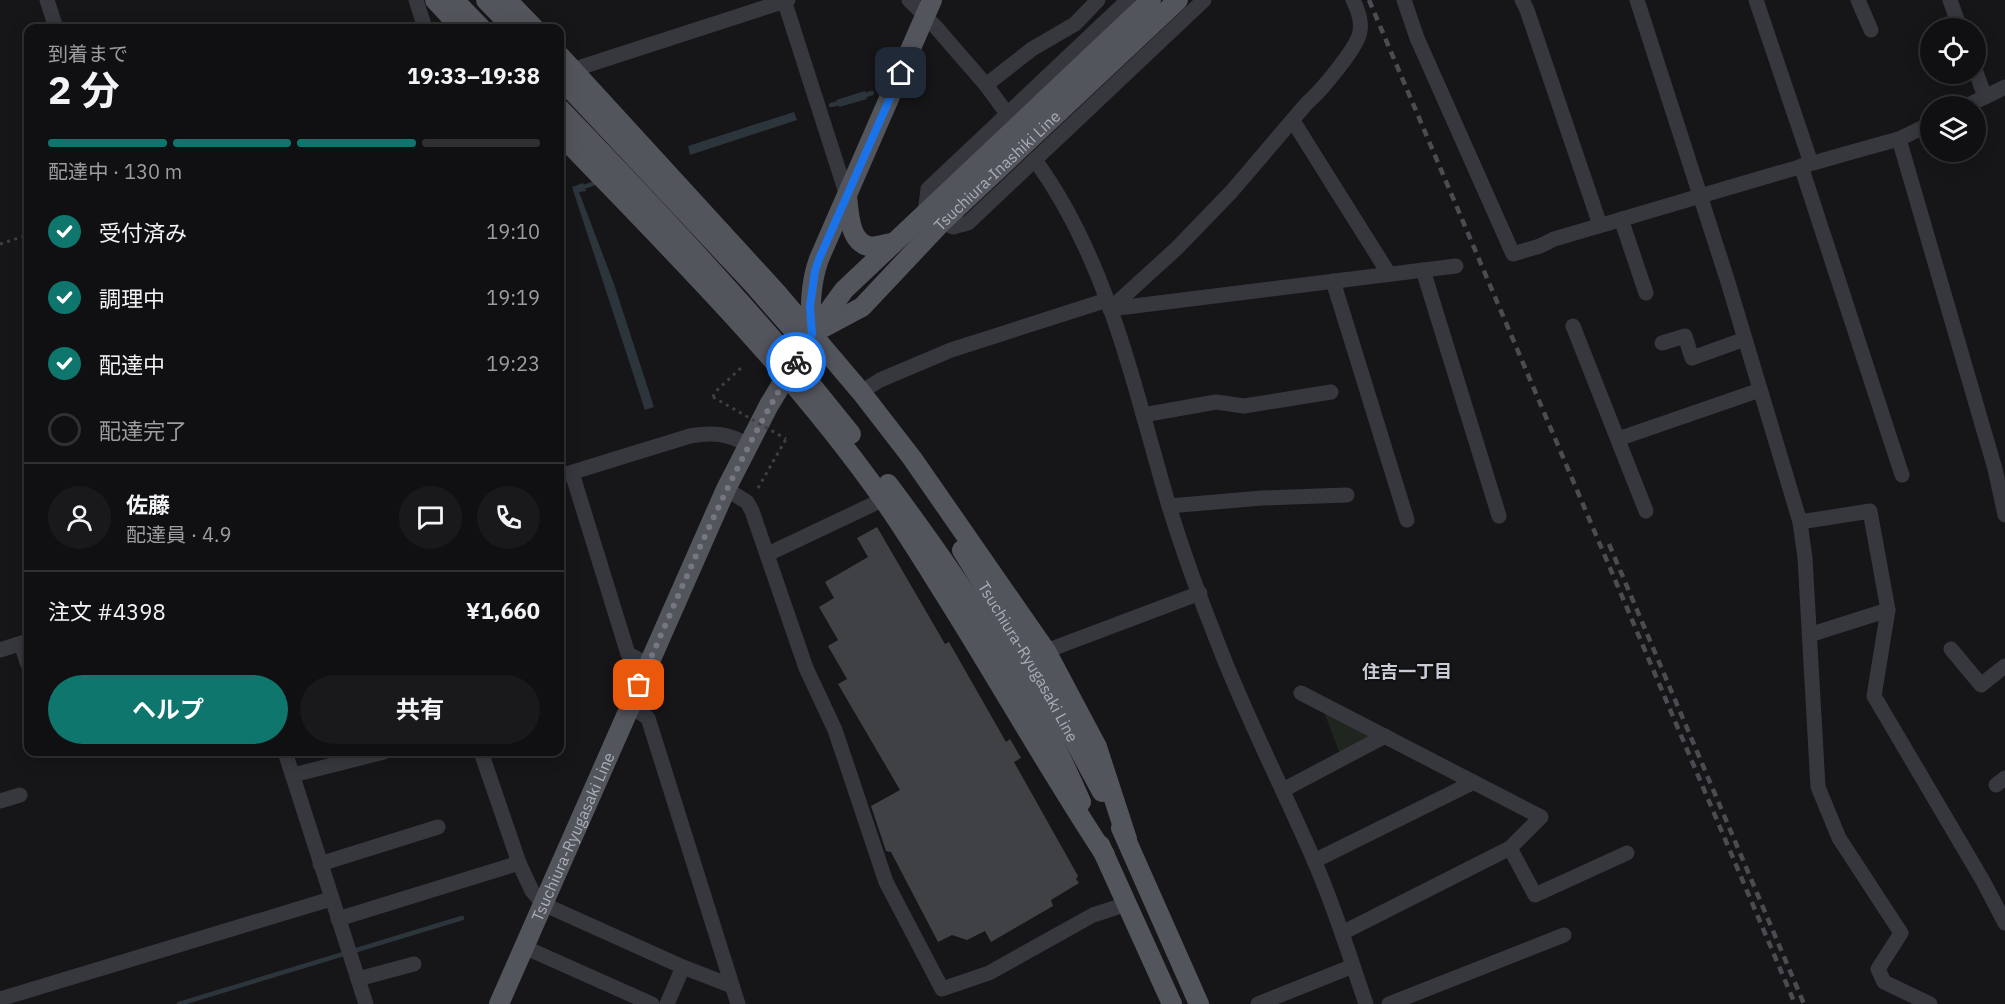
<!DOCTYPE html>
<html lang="ja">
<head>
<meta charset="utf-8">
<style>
	:root { --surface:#101012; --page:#19191b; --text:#f1f3f6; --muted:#9c9d9f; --line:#303032; --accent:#0f766e }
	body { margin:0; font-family:"IBM Plex Sans","Noto Sans JP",sans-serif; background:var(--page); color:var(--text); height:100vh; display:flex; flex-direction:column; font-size:22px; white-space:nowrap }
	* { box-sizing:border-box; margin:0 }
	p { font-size:20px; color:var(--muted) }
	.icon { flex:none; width:33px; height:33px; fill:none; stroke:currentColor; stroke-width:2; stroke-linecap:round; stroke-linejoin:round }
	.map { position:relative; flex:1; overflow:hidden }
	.side { position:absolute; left:24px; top:24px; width:540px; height:732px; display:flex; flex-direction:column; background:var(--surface); border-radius:12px; box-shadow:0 3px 15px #0003,0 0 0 2px var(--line) }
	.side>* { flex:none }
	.buttons { position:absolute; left:1920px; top:18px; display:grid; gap:12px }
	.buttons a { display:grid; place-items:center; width:66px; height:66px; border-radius:50%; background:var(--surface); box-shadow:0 3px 15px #0003,0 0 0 2px var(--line); font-size:30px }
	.pin { position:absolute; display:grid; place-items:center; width:51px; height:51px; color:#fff; margin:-26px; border-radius:12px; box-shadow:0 3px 9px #0006 }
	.courier { position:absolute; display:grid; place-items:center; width:60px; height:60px; margin:-30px; border:4px solid #1a73e8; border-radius:50%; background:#fff; color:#222; box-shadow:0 2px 8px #0007 }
	.headline em { font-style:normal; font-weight:700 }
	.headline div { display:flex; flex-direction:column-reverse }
	.headline { display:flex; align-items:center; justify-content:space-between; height:102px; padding:0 24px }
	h1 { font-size:39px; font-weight:700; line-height:45px }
	.bar { display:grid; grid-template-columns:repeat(4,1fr); gap:9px 6px; align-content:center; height:72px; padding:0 24px }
	.bar i { height:8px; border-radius:4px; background:var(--line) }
	.bar .active { background:var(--accent) }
	.bar p { grid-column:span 4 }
	.line { display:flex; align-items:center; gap:15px; padding:0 24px; border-top:2px solid var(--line) }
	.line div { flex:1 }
	.round { display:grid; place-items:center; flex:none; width:63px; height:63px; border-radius:32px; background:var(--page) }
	ol { padding:0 24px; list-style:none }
	li { display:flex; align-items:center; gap:18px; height:66px }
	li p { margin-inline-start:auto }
	li .icon { padding:6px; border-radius:50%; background:var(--accent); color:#fff; stroke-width:4 }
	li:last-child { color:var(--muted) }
	li i { width:33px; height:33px; border:3px solid var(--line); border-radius:50% }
	.button { display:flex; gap:12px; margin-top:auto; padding:12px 24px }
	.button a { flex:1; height:69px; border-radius:36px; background:var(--accent); color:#fff; font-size:24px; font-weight:700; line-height:69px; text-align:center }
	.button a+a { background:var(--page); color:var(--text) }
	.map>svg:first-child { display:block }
</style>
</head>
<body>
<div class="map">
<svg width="2005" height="1004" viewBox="0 0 2005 1004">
	<rect width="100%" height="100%" fill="#161618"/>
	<!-- green -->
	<path fill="#1e261f" d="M1320,702L1385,736L1342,759Z"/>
	<!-- water -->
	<g fill="#2c353c">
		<path d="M865,91L867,99L839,107L836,100Z"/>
		<path d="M794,112L797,120L690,155L688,146Z"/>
		<path d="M583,183L586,191L579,192L614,284L654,407L645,410L572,187Z"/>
	</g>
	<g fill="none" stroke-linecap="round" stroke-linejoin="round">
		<!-- stream -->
		<g stroke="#2c353c" stroke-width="4.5">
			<path d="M860,97L872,93"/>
			<path d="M831,105L843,102"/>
			<path d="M581,188L595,183"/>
			<path d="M179,1004L462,918"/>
		</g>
	</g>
	<!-- building -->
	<path fill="#404145" d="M877,527L945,644L949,642L1006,742L1010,739L1021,758L1014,762L1078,876L1076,879L1079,883L1051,900L1053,906L991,942L985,931L967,940L952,935L938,942L891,852L886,851L871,806L900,790L838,684L847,679L828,646L838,640L819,607L834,598L825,582L868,557L857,538Z"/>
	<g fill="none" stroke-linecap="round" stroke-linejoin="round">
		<!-- path -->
		<g stroke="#3d3f44" stroke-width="3" stroke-dasharray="3 4.5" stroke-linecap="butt">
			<path d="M0,244L28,235"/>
			<path d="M713,397L715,392L743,366"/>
			<path d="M758,488L786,439"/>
		</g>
		<!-- minor -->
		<g stroke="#37383d" stroke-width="15">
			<path d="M47,0L56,28"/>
			<path d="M416,0L425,28"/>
			<path d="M784,0L847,196"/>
			<path d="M909,0L934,25L986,85L1032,49L1075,24L1098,0"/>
			<path d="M1404,0L1417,38L1513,254L1540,246L1554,239C1669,206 1784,170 1899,139"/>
			<path d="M1522,0L1527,10L1600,225"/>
			<path d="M1637,0L1727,279L1800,522L1805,558L1818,787L1839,838L1901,933L1878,969L1884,982L1930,1004"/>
			<path d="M1756,0L1811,163"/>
			<path d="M1858,0L1871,30"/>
			<path d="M1950,0L1960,28"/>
			<path d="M572,70L788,0"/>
			<path d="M986,85L1008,115"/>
			<path d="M1985,97L2005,87"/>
			<path d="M1966,106L1985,97L1976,72"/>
			<path d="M1293,121L1389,274"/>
			<path d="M1930,124L1899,139L1995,469L2005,515"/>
			<path d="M1035,160C1108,260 1134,387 1168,503C1182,549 1199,596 1217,641C1245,715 1282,786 1313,858C1334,905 1349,955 1366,1004"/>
			<path d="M1801,166L1902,475"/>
			<path d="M925,213L928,189L1128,0"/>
			<path d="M1621,219L1646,293"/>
			<path d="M942,222L953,227L968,223L1204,0"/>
			<path d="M1423,270L1499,516"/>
			<path d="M1333,281L1407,520"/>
			<path d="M1110,309L1177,248L1232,191L1307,103C1320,92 1359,46 1360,31C1362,20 1358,10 1353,0"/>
			<path d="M1110,309L1456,266"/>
			<path d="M1573,326L1646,511"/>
			<path d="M1662,343L1685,336L1692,358L1745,339"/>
			<path d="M861,392L880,380L951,350L1107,300"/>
			<path d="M1143,415L1216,402L1244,406L1331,392"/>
			<path d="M1618,439L1760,390"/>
			<path d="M572,473L628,654L648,664"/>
			<path d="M560,476L690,436C712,432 728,433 748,445"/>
			<path d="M726,489L747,502L752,511L806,668L835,730L886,882L942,989L989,973L1093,915L1127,904"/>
			<path d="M1169,506L1262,498L1347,495"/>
			<path d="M1800,522L1870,511L1888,610L1874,696L1983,881L2005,923"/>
			<path d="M768,554L884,499"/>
			<path d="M1809,635L1888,610"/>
			<path d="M21,644L28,665"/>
			<path d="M1951,649L1981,685L2005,666"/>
			<path d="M0,650L28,641"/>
			<path d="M1046,651L1200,593"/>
			<path d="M1301,693L1541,817L1510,848L1342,933"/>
			<path d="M630,706L648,718L738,1004"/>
			<path d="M285,752L366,1004"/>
			<path d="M481,752L519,863L532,891L543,904L683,967L732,986"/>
			<path d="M293,775L384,752"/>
			<path d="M1996,785L2005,778"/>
			<path d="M1283,790L1385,736"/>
			<path d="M0,801L20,795"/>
			<path d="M1510,848L1535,895L1627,853"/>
			<path d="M1314,861L1474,782"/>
			<path d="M320,864L438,827"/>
			<path d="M338,919L519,863"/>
			<path d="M524,947L652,1004"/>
			<path d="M358,979L414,964"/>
			<path d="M0,999L331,899"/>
			<path d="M667,1004L683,967"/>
			<path d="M1258,1004L1353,966"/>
			<path d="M1389,1004L1564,935"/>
		</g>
		<!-- major -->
		<g stroke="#53555c" stroke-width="20">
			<path d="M435,0L461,28"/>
			<path d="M454,0L481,28"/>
			<path d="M486,0L513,28"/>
			<path d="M507,0L534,28"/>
			<path d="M560,56L777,293L861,392L912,458L1046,651L1097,747L1127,839"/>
			<path d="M560,134C672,251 789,366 883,499C905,530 925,563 945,595C999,681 1049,770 1105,855"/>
			<path d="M847,196C849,212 849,241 868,246C874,248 885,244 891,243"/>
			<path id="s1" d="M817,331L862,307L942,222L1178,0"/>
			<path d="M812,334C810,308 810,284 819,259L932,0"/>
			<path d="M796,366L851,434"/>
			<path d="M888,484C962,583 1032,688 1081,802"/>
			<path id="s2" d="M962,550L1040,677L1102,792"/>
			<path d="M1121,828L1199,1004"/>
			<path d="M1100,845L1172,1004"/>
			<path id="s3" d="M499,1004L726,489L769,405L812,334L844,290L1151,0"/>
		</g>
		<!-- rail -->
		<g stroke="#4a4c52" stroke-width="4.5" stroke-dasharray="8 6" stroke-linecap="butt">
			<path d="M1369,0L1795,1004"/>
			<path d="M1609,544L1804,1004"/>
		</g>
		<!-- path-bridge -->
		<path stroke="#3d3f44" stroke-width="3" stroke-dasharray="3 4.5" stroke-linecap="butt" d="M713,397L786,439"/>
		<!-- major-bridge -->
		<g stroke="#53555c" stroke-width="20">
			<path d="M560,78L753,284L810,349"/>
			<path d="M560,109C641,193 720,277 796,366"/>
		</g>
	</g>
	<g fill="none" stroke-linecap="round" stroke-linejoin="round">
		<!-- done -->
		<path stroke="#757880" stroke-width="6" stroke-dasharray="0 10.8" d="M639,685C687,576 733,465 796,362"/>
		<!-- route -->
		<path stroke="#1a73e8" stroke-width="8" d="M796,362L812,334L810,306L815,271L819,259L901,73"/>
	</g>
	<g text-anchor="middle" stroke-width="4.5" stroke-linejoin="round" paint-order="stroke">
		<!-- street labels -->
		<g font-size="16" fill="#a8adb8" stroke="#111113">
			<text dy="6" stroke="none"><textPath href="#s1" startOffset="243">Tsuchiura-Inashiki Line</textPath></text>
			<text dy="6" stroke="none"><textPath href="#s2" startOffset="130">Tsuchiura-Ryugasaki Line</textPath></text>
			<text dy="6" stroke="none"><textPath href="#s3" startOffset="183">Tsuchiura-Ryugasaki Line</textPath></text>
		</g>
		<!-- neighbourhood labels -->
		<g font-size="18" font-weight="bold" fill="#c9ccd4" stroke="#111113">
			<text x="1407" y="678">住吉一丁目</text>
		</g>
	</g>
</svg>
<div class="buttons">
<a><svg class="icon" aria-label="locate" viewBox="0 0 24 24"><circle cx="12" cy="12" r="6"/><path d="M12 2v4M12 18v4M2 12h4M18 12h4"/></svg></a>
<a><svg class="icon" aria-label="layers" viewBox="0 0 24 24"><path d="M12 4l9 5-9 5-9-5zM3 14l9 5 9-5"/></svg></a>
</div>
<div class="pin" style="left:639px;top:685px;background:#ea580c"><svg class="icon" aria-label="bag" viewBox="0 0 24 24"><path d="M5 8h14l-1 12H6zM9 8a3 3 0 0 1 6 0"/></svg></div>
<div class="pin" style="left:901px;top:73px;background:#1f2937"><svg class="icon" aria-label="home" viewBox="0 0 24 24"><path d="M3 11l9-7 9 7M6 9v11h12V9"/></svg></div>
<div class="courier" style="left:796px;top:362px"><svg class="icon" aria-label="bike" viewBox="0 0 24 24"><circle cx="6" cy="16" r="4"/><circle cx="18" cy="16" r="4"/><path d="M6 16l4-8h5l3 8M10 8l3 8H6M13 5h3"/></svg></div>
<section class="side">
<div class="headline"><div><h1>2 分</h1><p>到着まで</p></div><em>19:33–19:38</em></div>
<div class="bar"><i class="active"></i><i class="active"></i><i class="active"></i><i></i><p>配達中 · 130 m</p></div>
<ol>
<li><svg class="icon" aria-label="check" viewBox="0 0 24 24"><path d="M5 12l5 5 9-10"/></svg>受付済み<p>19:10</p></li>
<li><svg class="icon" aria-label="check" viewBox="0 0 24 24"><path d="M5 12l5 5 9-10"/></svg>調理中<p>19:19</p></li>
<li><svg class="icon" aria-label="check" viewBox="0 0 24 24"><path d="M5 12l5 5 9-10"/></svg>配達中<p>19:23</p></li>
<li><i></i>配達完了</li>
</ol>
<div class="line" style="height:108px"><a class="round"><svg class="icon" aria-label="person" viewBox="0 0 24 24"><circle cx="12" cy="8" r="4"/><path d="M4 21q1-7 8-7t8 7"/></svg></a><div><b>佐藤</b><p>配達員 · 4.9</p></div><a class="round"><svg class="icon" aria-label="chat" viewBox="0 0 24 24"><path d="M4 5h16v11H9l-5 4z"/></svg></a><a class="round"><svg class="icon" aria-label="phone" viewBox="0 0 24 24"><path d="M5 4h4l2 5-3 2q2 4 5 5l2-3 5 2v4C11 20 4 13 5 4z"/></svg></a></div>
<div class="line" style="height:78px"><div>注文 #4398</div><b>¥1,660</b></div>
<div class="button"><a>ヘルプ</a><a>共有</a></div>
</section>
</div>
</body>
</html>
